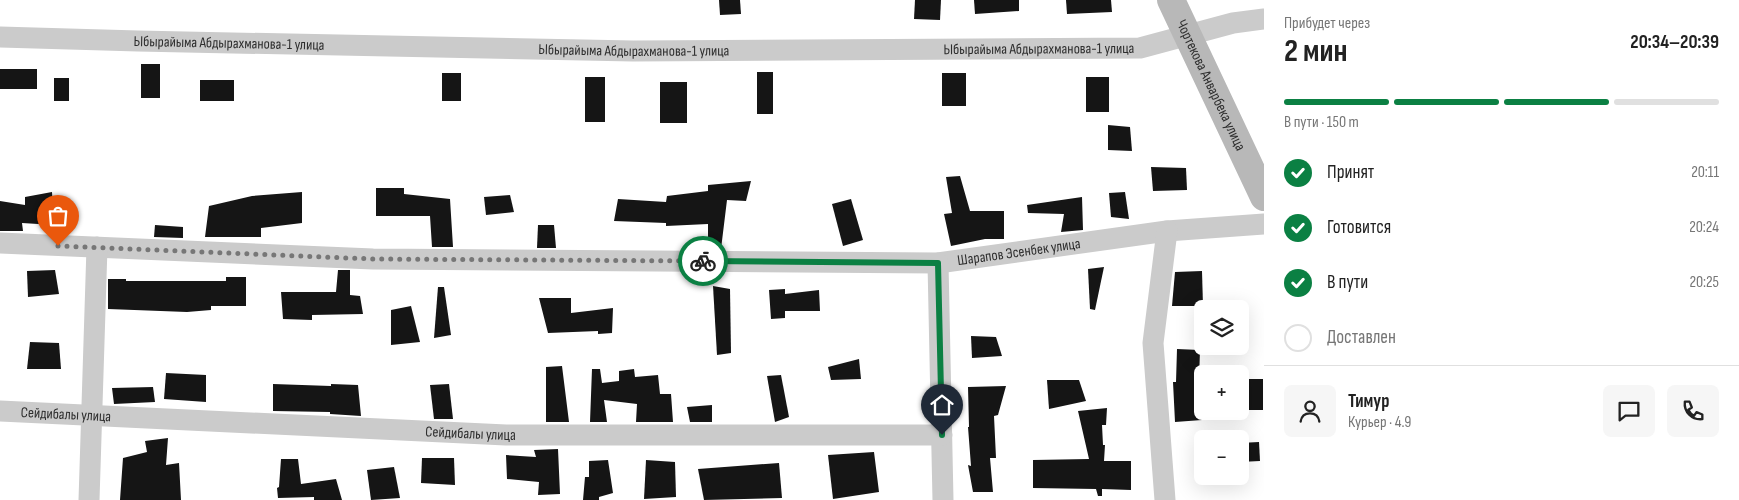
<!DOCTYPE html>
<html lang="ru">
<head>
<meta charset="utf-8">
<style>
	:root { --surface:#fff; --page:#f6f6f6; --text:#222; --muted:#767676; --line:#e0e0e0; --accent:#0b8043 }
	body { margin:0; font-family:"Sofia Sans Condensed",sans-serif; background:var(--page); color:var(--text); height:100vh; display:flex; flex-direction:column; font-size:19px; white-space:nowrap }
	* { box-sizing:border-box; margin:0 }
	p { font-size:16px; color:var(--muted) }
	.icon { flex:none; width:28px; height:28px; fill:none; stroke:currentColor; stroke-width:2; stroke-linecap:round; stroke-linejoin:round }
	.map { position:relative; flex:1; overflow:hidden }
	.side { display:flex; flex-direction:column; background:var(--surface); width:475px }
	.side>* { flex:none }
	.buttons { position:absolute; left:1194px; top:300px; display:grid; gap:10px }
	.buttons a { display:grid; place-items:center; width:55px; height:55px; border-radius:8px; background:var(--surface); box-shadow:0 5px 20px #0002; font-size:25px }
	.pin { position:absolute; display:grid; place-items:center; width:42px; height:42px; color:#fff; margin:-51px -21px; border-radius:50% 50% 50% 0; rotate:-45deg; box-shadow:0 0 5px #0007 }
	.pin .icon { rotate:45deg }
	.courier { position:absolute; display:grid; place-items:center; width:50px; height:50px; margin:-25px; border:4px solid #0b8043; border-radius:50%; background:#fff; color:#222; box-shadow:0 1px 6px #0007 }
	.overview em { font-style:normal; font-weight:700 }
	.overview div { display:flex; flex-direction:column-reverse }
	.overview { display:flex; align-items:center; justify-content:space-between; height:85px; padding:0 20px }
	h1 { font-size:32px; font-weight:700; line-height:38px }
	.bar { display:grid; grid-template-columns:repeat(4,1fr); gap:8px 5px; align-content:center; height:60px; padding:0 20px }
	.bar i { height:6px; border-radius:4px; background:var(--line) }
	.bar .on { background:var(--accent) }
	.bar p { grid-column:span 4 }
	.line { display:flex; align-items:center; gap:12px; padding:0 20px; border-top:1px solid var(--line) }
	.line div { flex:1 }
	.round { display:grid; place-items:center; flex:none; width:52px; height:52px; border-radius:8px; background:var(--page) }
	ol { padding:0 20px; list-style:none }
	li { display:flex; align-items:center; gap:15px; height:55px }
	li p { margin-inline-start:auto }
	li .icon { padding:5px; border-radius:50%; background:var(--accent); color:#fff; stroke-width:4 }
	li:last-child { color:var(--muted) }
	li i { width:28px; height:28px; border:2px solid var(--line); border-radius:50% }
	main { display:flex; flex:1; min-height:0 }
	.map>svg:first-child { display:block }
</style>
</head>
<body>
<main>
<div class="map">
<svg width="1264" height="500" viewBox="0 0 1264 500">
	<rect width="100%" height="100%" fill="#fff"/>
	<!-- building -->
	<g fill="#151515">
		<path d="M719,0H740L741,14L720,15Z"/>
		<path d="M915,0H941L940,20L914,19Z"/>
		<path d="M974,0H1019V11L975,14Z"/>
		<path d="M1066,0H1111L1112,12L1067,14Z"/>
		<rect x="141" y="64" width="19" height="34"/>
		<rect x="0" y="69" width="37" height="20"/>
		<rect x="757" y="72" width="16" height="42"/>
		<rect x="442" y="73" width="19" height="28"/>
		<rect x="942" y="73" width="24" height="33"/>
		<rect x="585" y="77" width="20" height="45"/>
		<rect x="1086" y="77" width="23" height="35"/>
		<rect x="54" y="78" width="15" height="23"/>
		<rect x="200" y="80" width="34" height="21"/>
		<rect x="660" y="82" width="27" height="41"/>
		<path d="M1108,125L1130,127L1132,151L1108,150Z"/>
		<path d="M1151,167L1186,168L1187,190L1153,191Z"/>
		<path d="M960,176L970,211H1004V239H985L951,246L944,214L952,213L946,177Z"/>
		<path d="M751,181L746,201L727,200L721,249L708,248V224L666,226V223L614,221L618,199L666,202L667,196L708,191V185Z"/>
		<path d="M376,188H404V194L450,199L453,247H432L430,216H376Z"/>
		<path d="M52,192L54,225L22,223L23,231H0V201L25,205V197Z"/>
		<path d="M302,192V223L261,228V237H205L209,206L252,196Z"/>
		<path d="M1125,192L1129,219L1111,217L1109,193Z"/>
		<path d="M510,195L514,212L486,215L484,197Z"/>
		<path d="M1082,197L1083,230L1061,232L1064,214L1028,213L1027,205Z"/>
		<path d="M851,199L863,240L843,246L832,204Z"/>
		<path d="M155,225L183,227V238L154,237Z"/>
		<path d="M538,225H554L556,248H537Z"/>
		<path d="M1104,267L1095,310L1090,309L1088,269Z"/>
		<path d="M55,270L59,294L28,297L27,271Z"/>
		<path d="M338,270H350V295L360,296L363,314L312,315V320L283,319L281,292H336Z"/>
		<path d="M1202,271L1203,306H1172L1175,272Z"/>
		<path d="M226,277H246V306H211V310L187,312L108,309V279H126V281H226Z"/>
		<path d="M713,286L730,289L731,353L717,355Z"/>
		<path d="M438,287H444L451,335L434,338Z"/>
		<path d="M785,289V294L819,290L820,311H785V318L771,319L769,290Z"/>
		<path d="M539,298H571V313L613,308L612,333L598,334V331L548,333Z"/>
		<path d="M411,306L420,342L391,345V310Z"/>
		<path d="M971,336L996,337L1002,356L972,358Z"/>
		<path d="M30,342L59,343L61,369H27Z"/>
		<path d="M1177,349L1200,350L1199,381H1202V420L1175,422L1173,382H1176Z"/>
		<path d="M859,359L861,379L831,380L828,367Z"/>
		<path d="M562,366L569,422H546V367Z"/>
		<path d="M592,369H600L602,383L619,381V371L634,369L635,377L658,375L660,394H671L673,422H636L637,404L604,400L607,422H590Z"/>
		<path d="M166,373L206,375V402L164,399Z"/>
		<path d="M781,375L789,417L775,422L767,376Z"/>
		<rect x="1240" y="379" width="23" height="31"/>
		<path d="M1047,380H1079L1086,401L1049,409Z"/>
		<path d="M273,384L331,386V384L358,385L361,416L330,414V412L273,411Z"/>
		<path d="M449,384L453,419H434L430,385Z"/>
		<path d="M1006,386L998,415L994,416L996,458H990L993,492H973L968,465L971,466L968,427H969L968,387Z"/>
		<path d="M153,387L155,402L114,404L112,388Z"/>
		<path d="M712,405V422H690L687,407Z"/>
		<path d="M1107,408L1106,425H1102L1103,445H1105L1104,461H1131V490L1102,489V496H1098L1096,489L1033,488V460L1089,459L1078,411Z"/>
		<path d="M168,438L166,465L179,463L181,500H120L123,458L147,452L145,441Z"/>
		<path d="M1259,442L1260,461L1240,462V443Z"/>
		<path d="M558,449L560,494L538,495L539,482L507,479L506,455L536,457L534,450Z"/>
		<path d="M874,452L879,492L833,499L828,455Z"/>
		<path d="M422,458H454L455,485L421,483Z"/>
		<path d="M281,459H298L301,484L336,479L342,500H314V497L278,498L277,488L279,487Z"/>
		<path d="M608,460L613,493L599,497V500H583L585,477H589V461Z"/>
		<path d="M646,460L675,462L676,497L644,499Z"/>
		<path d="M779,463L782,498L704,500L698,469Z"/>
		<path d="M394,467L400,498L371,500L367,470Z"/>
	</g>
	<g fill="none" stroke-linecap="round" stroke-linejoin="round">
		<!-- street -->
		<g stroke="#cbcbcb" stroke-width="21">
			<path id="s1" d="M0,37L138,41L633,51L1140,48L1233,23L1264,19"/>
			<path id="s2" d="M0,243L373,259L938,263L1167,231L1264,224"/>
			<path d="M938,263L943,500"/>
			<path id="s3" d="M0,411L506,435H942"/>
			<path d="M89,500L97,247"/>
			<path d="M1165,500L1153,343L1167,231"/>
		</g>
		<!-- secondary -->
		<path stroke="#b8b8b8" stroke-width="28" id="s4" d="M1171,0L1264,197"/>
	</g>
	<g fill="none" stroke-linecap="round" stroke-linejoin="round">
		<!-- done -->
		<path stroke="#777" stroke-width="5" stroke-dasharray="0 9" d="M58,246L373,259L703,261"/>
		<!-- route -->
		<path stroke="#0b8043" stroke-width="6" d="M703,261L938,263L942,435"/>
	</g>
	<g text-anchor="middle" stroke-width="5" stroke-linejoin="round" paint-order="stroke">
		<!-- street labels -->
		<g font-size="15" fill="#2e2e2e" stroke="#fff">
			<text dy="5" stroke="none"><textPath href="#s1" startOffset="229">Ыбырайыма Абдырахманова-1 улица</textPath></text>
			<text dy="5" stroke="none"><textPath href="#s1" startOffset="634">Ыбырайыма Абдырахманова-1 улица</textPath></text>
			<text dy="5" stroke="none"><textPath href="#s1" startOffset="1039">Ыбырайыма Абдырахманова-1 улица</textPath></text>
			<text dy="5" stroke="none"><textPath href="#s4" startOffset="94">Чортекова Анварбека улица</textPath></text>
			<text dy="5" stroke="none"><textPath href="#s2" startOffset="1020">Шарапов Эсенбек улица</textPath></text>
			<text dy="5" stroke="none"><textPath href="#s3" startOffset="66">Сейдибалы улица</textPath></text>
			<text dy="5" stroke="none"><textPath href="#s3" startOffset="471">Сейдибалы улица</textPath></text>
		</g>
	</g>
</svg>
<div class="buttons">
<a><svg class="icon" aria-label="layers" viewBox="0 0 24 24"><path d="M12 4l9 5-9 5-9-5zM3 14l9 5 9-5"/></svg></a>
<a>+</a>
<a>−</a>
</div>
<div class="pin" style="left:58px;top:246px;background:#ea580c"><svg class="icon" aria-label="bag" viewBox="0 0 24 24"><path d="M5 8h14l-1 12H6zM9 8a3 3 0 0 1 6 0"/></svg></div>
<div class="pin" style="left:942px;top:435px;background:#1f2937"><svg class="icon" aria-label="home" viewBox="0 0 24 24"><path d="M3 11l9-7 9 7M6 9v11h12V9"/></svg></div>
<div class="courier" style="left:703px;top:261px"><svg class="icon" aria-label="bike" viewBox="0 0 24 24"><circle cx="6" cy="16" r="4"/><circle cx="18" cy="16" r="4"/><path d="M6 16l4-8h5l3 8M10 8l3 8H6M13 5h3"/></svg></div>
</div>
<section class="side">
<div class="overview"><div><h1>2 мин</h1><p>Прибудет через</p></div><em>20:34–20:39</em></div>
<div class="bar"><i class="on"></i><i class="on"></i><i class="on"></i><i></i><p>В пути · 150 m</p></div>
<ol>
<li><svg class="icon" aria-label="check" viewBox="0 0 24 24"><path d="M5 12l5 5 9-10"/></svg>Принят<p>20:11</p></li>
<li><svg class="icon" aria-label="check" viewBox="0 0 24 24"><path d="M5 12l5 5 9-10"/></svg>Готовится<p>20:24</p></li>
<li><svg class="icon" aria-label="check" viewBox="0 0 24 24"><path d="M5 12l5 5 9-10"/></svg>В пути<p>20:25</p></li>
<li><i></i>Доставлен</li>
</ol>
<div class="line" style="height:90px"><a class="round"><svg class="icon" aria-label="person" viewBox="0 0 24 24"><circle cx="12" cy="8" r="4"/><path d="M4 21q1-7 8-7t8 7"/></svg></a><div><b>Тимур</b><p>Курьер · 4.9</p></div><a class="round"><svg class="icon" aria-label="chat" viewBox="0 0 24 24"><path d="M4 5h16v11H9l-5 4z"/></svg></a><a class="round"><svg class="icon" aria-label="phone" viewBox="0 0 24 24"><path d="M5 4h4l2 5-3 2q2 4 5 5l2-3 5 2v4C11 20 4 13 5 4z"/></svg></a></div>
</section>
</main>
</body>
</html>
